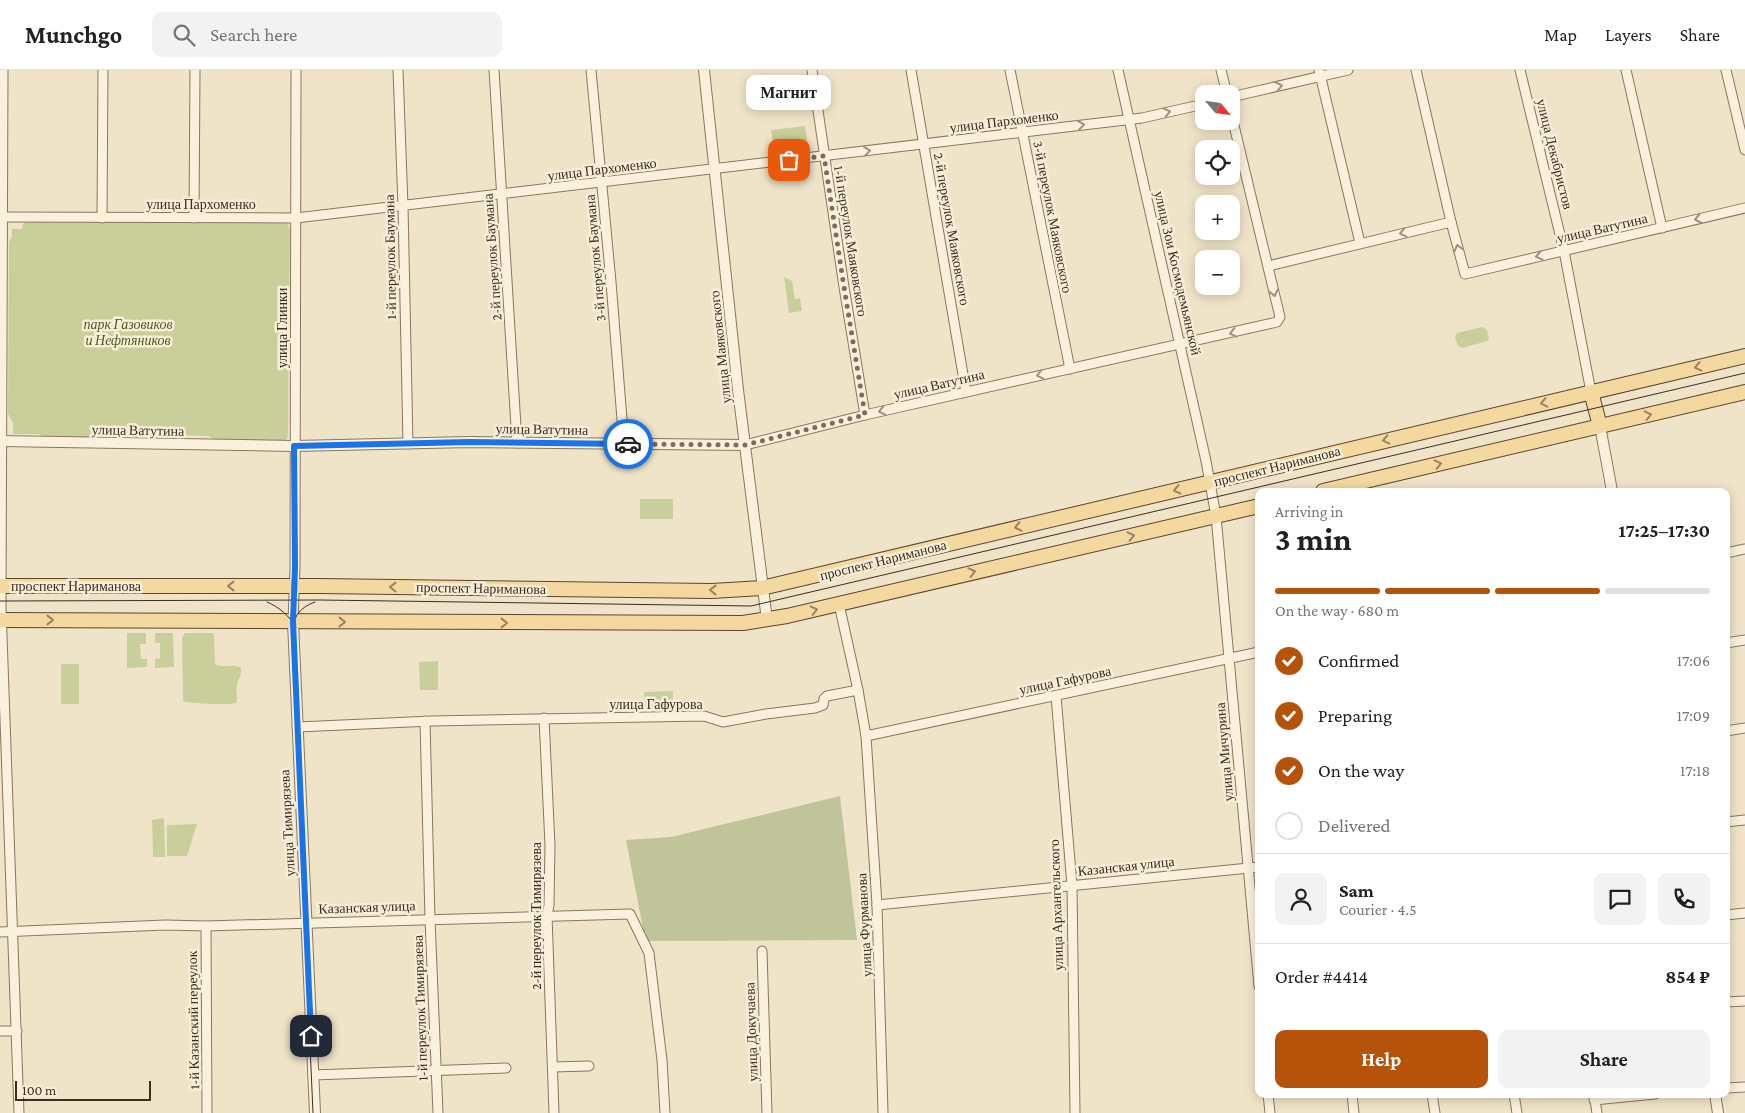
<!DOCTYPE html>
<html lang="en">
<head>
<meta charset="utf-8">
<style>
	:root { --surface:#fff; --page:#f2f2f2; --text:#202124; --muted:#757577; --line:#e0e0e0; --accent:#b45309 }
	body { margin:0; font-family:"Crimson Pro",serif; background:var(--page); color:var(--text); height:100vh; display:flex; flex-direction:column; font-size:19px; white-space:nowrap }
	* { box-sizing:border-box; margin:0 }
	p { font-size:16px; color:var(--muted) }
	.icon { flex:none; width:28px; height:28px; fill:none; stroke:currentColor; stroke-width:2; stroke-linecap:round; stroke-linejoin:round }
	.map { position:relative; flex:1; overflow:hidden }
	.sheet { position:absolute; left:1255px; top:418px; width:475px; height:610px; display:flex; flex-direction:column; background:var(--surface); border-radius:10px; box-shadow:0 2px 12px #0003 }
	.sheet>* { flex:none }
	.needle { width:32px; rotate:119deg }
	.fabs { position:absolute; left:1195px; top:15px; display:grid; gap:10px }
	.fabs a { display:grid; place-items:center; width:45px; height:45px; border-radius:10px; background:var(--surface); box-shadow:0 2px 12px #0003; font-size:25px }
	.scale { position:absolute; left:15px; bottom:12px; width:136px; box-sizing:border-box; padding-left:5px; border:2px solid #3d2e20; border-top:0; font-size:14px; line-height:18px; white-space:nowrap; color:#3d2e20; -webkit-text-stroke:4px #f7eed8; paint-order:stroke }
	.pin { position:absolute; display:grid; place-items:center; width:42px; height:42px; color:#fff; margin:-21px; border-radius:10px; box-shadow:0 2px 8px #0006 }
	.courier { position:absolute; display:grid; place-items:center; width:50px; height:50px; margin:-25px; border:4px solid #1a73e8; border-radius:50%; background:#fff; color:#222; box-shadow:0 1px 6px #0007 }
	.bubble { position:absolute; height:35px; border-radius:10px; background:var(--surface); box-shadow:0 2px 12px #0003; font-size:16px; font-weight:700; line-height:35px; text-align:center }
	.head em { font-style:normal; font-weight:700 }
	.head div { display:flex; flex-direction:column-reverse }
	.head { display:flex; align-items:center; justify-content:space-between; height:85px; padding:0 20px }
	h1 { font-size:32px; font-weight:700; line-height:38px }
	.bar { display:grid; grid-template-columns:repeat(4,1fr); gap:8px 5px; align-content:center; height:60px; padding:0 20px }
	.bar i { height:6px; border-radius:4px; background:var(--line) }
	.bar .active { background:var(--accent) }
	.bar p { grid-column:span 4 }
	.line { display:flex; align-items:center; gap:12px; padding:0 20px; border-top:1px solid var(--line) }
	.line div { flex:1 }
	.round { display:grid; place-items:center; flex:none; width:52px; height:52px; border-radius:10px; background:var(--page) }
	ol { padding:0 20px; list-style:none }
	li { display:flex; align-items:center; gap:15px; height:55px }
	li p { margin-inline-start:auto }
	li .icon { padding:5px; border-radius:50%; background:var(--accent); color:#fff; stroke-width:4 }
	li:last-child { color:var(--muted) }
	li i { width:28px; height:28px; border:2px solid var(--line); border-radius:50% }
	.action { display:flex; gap:10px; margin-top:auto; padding:10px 20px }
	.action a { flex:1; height:58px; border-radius:10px; background:var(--accent); color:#fff; font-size:20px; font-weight:700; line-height:58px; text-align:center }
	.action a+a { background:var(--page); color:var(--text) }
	header { display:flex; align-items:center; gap:30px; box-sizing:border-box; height:70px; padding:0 25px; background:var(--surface); border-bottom:1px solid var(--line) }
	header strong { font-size:24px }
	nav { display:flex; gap:28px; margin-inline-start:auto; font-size:18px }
	.search { width:350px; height:45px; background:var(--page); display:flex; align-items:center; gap:12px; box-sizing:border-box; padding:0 18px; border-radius:10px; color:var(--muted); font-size:19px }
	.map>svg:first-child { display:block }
</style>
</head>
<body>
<header>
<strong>Munchgo</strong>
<div class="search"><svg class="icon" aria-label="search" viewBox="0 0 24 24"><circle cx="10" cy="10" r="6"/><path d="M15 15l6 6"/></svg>Search here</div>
<nav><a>Map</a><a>Layers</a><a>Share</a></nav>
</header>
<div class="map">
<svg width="1745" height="1043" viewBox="0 0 1745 1043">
	<rect width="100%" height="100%" fill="#f0e4c8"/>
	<!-- green -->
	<g fill="#c9cf9b">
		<path d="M805,56L808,75L774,80L771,60Z"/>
		<path d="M27,151L287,152L290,160L288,363L287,369L280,372L268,369L258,372L216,370L208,366L150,365L145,368L138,365H120L113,367H44L38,364H13V353L8,344L9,172L12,166V159H22L23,154Z"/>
		<path d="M784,207L792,211L795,229L800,228L802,241L789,243Z"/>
		<path d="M1482,257L1487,260L1489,269L1488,271L1462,278L1458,276L1455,267L1457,263Z"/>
		<rect x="640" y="429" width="33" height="20"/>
		<path d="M127,563H146V574H140L141,589H147V597L127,598Z"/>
		<path d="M155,563H173L174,597L155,598V589L160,588V573H155Z"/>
		<path d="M185,563H213L214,566L215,594C223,599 233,593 241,598C242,605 238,609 237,615C235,622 239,627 236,633C228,635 189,634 183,631L182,568Z"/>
		<path d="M438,591V620H420L419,592Z"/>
		<rect x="61" y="594" width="18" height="40"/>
		<path d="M673,621V640H645L644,622Z"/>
		<path d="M164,748L165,787H153L152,750Z"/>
		<path d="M197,754L187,786H167V755Z"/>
	</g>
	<!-- cemetery -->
	<path fill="#bfc49a" d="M840,726L857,870L648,871L645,869L626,770L671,767Z"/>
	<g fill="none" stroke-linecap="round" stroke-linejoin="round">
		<!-- minor casing -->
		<g stroke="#8d765c" stroke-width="11">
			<g id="minor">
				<path d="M3,0L1,537L19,1043"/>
				<path d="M398,0L403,136L408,374"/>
				<path d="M494,0L517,373"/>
				<path d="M591,0L611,212L624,374"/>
				<path d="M812,0L844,217L865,345"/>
				<path d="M911,0L966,322"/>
				<path d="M1010,0L1070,299"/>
				<path d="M1118,0L1206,391L1216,446L1259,916"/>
				<path d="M1221,0L1227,24"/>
				<path d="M1319,0L1360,173"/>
				<path d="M1416,0L1451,152L1465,204L1745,138"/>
				<path d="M1520,0L1564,181L1591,322"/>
				<path d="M1626,0L1662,158"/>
				<path d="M1726,0L1745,80"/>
				<path d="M1231,27L1348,0"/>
				<path d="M0,147L296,148L1142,48L1204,34"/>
				<path d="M102,148L103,0"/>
				<path d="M194,148L195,0"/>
				<path d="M1268,196L1451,152"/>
				<path d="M745,375L865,345L1277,252L1280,247L1231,43"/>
				<path d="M1726,483L1745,479"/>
				<path d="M839,534L858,620"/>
				<path d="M293,552L295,497L296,0"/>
				<path d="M1726,573L1745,570"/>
				<path d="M1056,626L1072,815L1075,1043"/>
				<path d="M544,648L550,775L549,835L547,845L554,1043"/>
				<path d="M425,651L430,849L438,1043"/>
				<path d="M297,657L432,651L704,646L723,652L766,644L815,638L823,635L824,629L827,626L858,620L866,666L1259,582"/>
				<path d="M1726,661L1745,658"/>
				<path d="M866,666L877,835L883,1043"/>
				<path d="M1726,752L1745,750"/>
				<path d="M877,835L1259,797"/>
				<path d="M1726,845L1745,843"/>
				<path d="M206,856L207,1043"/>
				<path d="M0,862L165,855L206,856L630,844L649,883L662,990L665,1043"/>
				<path d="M762,881L767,1043"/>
				<path d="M1726,932L1745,931"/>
				<path d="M0,961H17"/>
				<path d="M553,997L589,996"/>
				<path d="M313,1005L506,998"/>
				<path d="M1726,1018L1745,1017"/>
				<path d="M1268,1024L1270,1043"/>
				<path d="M1352,1024L1354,1043"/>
				<path d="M1432,1024L1435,1043"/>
				<path d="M1514,1024L1517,1043"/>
				<path d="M1594,1024L1597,1043"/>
				<path d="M1594,1030L1655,1024"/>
			</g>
		</g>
		<!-- tertiary casing -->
		<g stroke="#8d765c" stroke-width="12">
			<g id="tertiary">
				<path d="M704,0L738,320L767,550"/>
				<path d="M1600,356L1612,421"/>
				<path d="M0,371L294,376L470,372L745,375"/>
				<path d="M293,552L315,1043"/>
				<path d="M1715,1024L1718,1043"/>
			</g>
		</g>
		<!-- primary casing -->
		<g stroke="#5b4430" stroke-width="16">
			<g id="primary">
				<path d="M1591,322L1600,356"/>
				<path d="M1323,421L1745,322"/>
				<path d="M0,516H319L712,521L762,518L1745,286"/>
				<path d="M0,550L743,553L787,546L1259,436"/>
			</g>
		</g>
		<!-- minor -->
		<use href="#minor" stroke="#faf1dc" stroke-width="9"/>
		<!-- tertiary -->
		<use href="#tertiary" stroke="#faf1dc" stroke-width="10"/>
		<!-- primary -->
		<use href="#primary" stroke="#f3d9a0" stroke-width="14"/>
		<!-- tram -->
		<g stroke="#3d2e20" stroke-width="1">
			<path d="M0,531L320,530L751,536L1745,303"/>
			<path d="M267,532C279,537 290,546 296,558"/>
			<path d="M313,1043L292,566C292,549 298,538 315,532"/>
		</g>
	</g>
	<!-- one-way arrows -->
	<defs><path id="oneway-chevron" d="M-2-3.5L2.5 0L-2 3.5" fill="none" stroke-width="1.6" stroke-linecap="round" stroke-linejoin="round" transform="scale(1.25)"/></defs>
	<g stroke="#9c907e">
		<use href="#oneway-chevron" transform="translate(1279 16) rotate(-13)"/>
		<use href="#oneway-chevron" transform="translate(1167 42) rotate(-13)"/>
		<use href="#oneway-chevron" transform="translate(1081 55) rotate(-7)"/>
		<use href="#oneway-chevron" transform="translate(867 81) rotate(-7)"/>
		<use href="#oneway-chevron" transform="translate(1698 149) rotate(167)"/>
		<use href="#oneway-chevron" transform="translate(1403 163) rotate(167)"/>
		<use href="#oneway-chevron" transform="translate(1458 178) rotate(-105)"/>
		<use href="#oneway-chevron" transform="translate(1539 186) rotate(167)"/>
		<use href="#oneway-chevron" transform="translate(1274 223) rotate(77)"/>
		<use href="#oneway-chevron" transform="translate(1233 263) rotate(167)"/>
		<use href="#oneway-chevron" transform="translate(1040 305) rotate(167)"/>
		<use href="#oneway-chevron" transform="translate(882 341) rotate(167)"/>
	</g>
	<g stroke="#988460">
		<use href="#oneway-chevron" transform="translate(1698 297) rotate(167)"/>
		<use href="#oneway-chevron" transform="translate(1544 333) rotate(167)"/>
		<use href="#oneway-chevron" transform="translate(1648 345) rotate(-13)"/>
		<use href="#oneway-chevron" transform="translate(1386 370) rotate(167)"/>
		<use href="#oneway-chevron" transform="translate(1438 394) rotate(-13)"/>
		<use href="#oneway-chevron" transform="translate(1177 420) rotate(167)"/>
		<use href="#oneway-chevron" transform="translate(1018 457) rotate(167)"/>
		<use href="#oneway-chevron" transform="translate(1131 466) rotate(-13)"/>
		<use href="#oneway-chevron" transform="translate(972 502) rotate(-14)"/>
		<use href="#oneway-chevron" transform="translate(231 516) rotate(-180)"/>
		<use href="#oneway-chevron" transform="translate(393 517) rotate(-179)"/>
		<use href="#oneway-chevron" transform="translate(713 520) rotate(180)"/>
		<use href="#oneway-chevron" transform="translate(814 540) rotate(-13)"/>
		<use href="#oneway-chevron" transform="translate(50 550)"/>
		<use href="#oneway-chevron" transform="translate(342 552)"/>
		<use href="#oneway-chevron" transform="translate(504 553)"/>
	</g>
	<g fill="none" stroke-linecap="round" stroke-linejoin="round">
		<!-- done -->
		<path stroke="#7c6e5b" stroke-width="5" stroke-dasharray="0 9" d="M628,374L745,375L865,345L844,217L824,86L789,90"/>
		<!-- route -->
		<path stroke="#1a73e8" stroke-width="6" d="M311,966L293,552L295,497L294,376L470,372L628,374"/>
	</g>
	<g text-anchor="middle" stroke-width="5" stroke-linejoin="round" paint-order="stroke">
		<!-- street labels -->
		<g font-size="14" fill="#3d2e20" stroke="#f7eed8">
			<text transform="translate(1004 51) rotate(-7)" y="5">улица Пархоменко</text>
			<text transform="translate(1555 84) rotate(76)" y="5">улица Декабристов</text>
			<text transform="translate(602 99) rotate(-7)" y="5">улица Пархоменко</text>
			<text x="201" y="139">улица Пархоменко</text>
			<text transform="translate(1053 147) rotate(79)" y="5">3-й переулок Маяковского</text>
			<text transform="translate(1602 158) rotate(-13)" y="5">улица Ватутина</text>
			<text transform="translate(952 159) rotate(80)" y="5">2-й переулок Маяковского</text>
			<text transform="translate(851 171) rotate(81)" y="5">1-й переулок Маяковского</text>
			<text transform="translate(390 187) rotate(-91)" y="5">1-й переулок Баумана</text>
			<text transform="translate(492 187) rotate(-94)" y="5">2-й переулок Баумана</text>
			<text transform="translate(595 188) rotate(-95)" y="5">3-й переулок Баумана</text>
			<text transform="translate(1178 203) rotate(77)" y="5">улица Зои Космодемьянской</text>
			<text transform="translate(282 258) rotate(-90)" y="5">улица Глинки</text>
			<text transform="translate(720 277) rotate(-96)" y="5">улица Маяковского</text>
			<text transform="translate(939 314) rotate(-13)" y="5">улица Ватутина</text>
			<text transform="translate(542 359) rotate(1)" y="5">улица Ватутина</text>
			<text transform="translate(138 360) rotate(1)" y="5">улица Ватутина</text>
			<text transform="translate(1277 396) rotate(-14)" y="5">проспект Нариманова</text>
			<text transform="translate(883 490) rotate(-14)" y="5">проспект Нариманова</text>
			<text x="76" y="521">проспект Нариманова</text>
			<text transform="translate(481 518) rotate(1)" y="5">проспект Нариманова</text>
			<text transform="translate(1065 610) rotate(-12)" y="5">улица Гафурова</text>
			<text x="656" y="639">улица Гафурова</text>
			<text transform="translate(1224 682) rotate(-95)" y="5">улица Мичурина</text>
			<text transform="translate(287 753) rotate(-93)" y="5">улица Тимирязева</text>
			<text transform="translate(1126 796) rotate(-6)" y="5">Казанская улица</text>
			<text transform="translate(1056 835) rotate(-92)" y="5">улица Архангельского</text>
			<text transform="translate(367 837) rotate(-2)" y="5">Казанская улица</text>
			<text transform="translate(536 846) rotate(-90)" y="5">2-й переулок Тимирязева</text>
			<text transform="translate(864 855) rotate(-93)" y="5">улица Фурманова</text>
			<text transform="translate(420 938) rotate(-92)" y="5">1-й переулок Тимирязева</text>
			<text transform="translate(193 950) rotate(-91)" y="5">1-й Казанский переулок</text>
			<text transform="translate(751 962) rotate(-92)" y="5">улица Докучаева</text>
		</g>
		<!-- park labels -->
		<g font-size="14" font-style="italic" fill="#4d5a26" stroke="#f7eed8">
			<text x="128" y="259">парк Газовиков<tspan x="128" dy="16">и Нефтяников</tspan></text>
		</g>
	</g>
</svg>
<div class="fabs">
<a><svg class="needle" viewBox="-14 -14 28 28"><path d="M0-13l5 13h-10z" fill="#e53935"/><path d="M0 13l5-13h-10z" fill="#757577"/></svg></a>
<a><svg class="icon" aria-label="locate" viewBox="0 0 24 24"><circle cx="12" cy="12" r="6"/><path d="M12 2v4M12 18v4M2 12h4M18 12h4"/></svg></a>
<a>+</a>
<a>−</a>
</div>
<div class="scale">100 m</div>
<div class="pin" style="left:789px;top:90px;background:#ea580c"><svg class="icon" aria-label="bag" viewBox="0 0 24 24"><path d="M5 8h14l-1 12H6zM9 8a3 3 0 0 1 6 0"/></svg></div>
<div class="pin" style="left:311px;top:966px;background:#1f2937"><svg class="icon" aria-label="home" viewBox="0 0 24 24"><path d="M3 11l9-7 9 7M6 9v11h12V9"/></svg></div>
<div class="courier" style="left:628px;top:374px"><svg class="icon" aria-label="car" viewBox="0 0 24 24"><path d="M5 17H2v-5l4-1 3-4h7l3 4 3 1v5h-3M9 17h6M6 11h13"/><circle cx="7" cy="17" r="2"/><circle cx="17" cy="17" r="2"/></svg></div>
<div class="bubble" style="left:746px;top:5px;width:85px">Магнит</div>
<section class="sheet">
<div class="head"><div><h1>3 min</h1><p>Arriving in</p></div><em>17:25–17:30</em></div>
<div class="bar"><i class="active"></i><i class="active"></i><i class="active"></i><i></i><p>On the way · 680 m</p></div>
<ol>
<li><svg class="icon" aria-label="check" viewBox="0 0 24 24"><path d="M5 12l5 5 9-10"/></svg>Confirmed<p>17:06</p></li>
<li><svg class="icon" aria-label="check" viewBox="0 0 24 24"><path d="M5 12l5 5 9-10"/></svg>Preparing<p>17:09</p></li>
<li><svg class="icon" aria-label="check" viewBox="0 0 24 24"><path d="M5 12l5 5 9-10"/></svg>On the way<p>17:18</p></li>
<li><i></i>Delivered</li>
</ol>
<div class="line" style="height:90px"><a class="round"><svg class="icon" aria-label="person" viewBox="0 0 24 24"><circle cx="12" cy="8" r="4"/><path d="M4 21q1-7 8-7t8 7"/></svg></a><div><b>Sam</b><p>Courier · 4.5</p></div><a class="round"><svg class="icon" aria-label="chat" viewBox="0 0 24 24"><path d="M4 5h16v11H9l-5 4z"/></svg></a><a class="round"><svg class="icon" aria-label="phone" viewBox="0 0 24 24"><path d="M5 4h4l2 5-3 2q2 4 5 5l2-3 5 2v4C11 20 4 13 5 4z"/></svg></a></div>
<div class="line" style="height:65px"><div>Order #4414</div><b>854 ₽</b></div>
<div class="action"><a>Help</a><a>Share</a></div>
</section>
</div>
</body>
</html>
